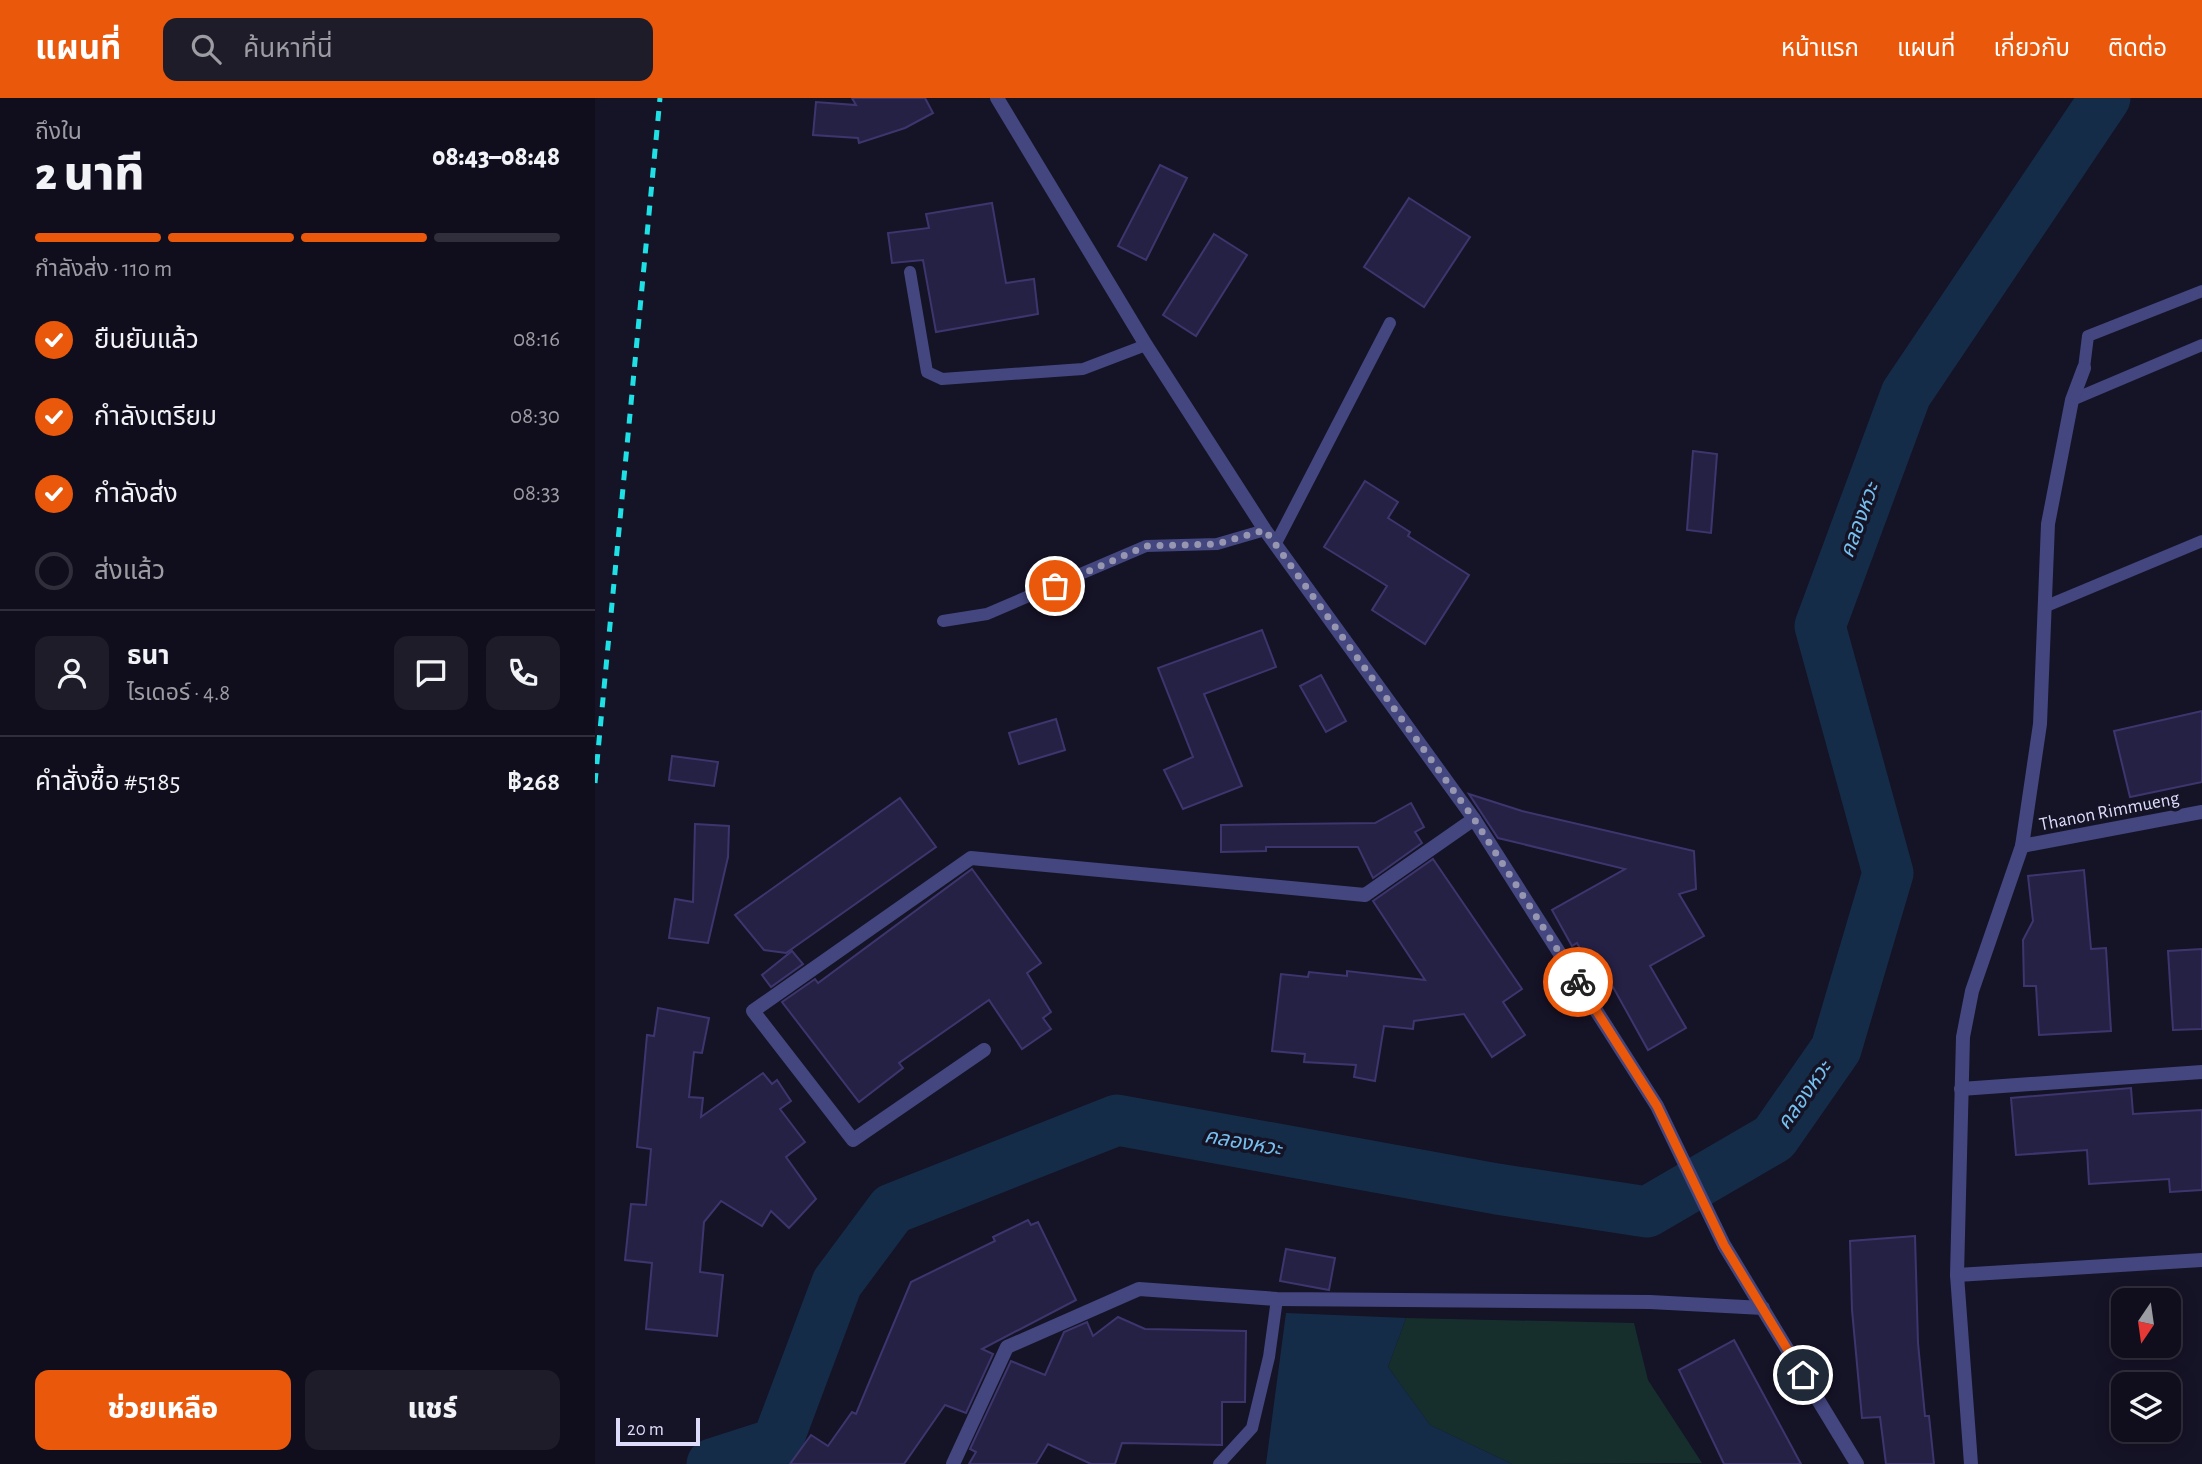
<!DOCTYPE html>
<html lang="th">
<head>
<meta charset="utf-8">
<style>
	:root { --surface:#100e1c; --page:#1e1c29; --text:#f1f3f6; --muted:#9c9ca3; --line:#302e3b; --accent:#ea580c }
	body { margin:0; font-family:"Alegreya Sans","Noto Sans Thai",sans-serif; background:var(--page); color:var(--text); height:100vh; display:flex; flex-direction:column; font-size:26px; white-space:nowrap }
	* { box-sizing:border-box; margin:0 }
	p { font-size:23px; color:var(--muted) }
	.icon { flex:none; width:38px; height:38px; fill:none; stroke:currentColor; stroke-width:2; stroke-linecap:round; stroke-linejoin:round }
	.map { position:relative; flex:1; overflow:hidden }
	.side { display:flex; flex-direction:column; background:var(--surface); width:595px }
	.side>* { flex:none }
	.needle { width:46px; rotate:193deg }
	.buttons { position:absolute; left:1516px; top:1190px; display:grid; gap:14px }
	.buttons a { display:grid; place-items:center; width:70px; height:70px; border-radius:14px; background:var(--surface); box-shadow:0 4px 18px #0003,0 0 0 2px var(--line); font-size:35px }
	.scale { position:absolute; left:21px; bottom:18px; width:84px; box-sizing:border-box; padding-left:7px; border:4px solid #dddcfb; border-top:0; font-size:19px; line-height:24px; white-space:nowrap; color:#dddcfb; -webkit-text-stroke:5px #151326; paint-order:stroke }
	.pin { position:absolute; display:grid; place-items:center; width:60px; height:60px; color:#fff; margin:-30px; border:4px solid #fff; border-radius:50%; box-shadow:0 2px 7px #0007 }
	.courier { position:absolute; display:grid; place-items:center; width:70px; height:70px; margin:-35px; border:5px solid #ea580c; border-radius:50%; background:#fff; color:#222; box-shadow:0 2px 9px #0007 }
	.headline em { font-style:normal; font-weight:800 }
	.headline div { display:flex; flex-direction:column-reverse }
	.headline { display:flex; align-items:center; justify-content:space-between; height:119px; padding:0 35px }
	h1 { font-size:46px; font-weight:800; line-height:52px }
	.bar { display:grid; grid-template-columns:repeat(4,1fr); gap:10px 7px; align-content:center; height:84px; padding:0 35px }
	.bar i { height:9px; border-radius:5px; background:var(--line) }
	.bar .current { background:var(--accent) }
	.bar p { grid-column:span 4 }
	.line { display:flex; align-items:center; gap:18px; padding:0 35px; border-top:2px solid var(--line) }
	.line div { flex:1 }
	.round { display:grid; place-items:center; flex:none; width:74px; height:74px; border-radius:14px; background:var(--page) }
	ol { padding:0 35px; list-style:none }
	li { display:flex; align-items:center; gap:21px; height:77px }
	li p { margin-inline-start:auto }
	li .icon { padding:7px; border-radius:50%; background:var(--accent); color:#fff; stroke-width:4 }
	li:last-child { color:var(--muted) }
	li i { width:38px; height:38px; border:4px solid var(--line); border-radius:50% }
	.cta { display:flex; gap:14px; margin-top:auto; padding:14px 35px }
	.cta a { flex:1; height:80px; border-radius:14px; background:var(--accent); color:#fff; font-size:28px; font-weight:800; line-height:80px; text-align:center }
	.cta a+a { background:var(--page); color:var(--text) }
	header { display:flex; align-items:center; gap:42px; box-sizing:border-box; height:98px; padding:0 35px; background:var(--accent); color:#fff }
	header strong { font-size:33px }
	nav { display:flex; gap:38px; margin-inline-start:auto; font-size:24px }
	.search { width:490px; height:63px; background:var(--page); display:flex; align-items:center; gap:18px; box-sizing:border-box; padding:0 24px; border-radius:14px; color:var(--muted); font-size:26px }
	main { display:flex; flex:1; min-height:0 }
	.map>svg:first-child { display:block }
</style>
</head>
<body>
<header>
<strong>แผนที่</strong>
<div class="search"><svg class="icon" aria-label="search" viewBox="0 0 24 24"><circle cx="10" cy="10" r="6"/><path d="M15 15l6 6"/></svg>ค้นหาที่นี่</div>
<nav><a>หน้าแรก</a><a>แผนที่</a><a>เกี่ยวกับ</a><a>ติดต่อ</a></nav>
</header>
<main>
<section class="side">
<div class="headline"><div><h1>2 นาที</h1><p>ถึงใน</p></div><em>08:43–08:48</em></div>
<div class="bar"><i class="current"></i><i class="current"></i><i class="current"></i><i></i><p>กำลังส่ง · 110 m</p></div>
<ol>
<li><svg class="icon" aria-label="check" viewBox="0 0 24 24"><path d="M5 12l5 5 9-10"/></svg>ยืนยันแล้ว<p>08:16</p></li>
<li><svg class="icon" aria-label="check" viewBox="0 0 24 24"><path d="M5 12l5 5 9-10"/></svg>กำลังเตรียม<p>08:30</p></li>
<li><svg class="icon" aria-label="check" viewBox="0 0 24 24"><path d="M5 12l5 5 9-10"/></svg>กำลังส่ง<p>08:33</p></li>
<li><i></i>ส่งแล้ว</li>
</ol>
<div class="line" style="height:126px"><a class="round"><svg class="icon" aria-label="person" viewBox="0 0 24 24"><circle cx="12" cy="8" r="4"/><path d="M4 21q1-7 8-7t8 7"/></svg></a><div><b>ธนา</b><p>ไรเดอร์ · 4.8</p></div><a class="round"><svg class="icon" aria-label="chat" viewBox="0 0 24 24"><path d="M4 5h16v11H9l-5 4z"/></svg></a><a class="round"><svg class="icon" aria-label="phone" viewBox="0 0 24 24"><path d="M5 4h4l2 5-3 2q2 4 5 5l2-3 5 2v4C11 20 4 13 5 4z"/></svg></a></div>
<div class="line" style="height:91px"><div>คำสั่งซื้อ #5185</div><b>฿268</b></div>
<div class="cta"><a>ช่วยเหลือ</a><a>แชร์</a></div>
</section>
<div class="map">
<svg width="1607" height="1366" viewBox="0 0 1607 1366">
	<rect width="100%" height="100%" fill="#151326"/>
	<!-- green -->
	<path fill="#162f2d" d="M811,1220L1039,1225L1053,1282L1107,1365L917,1366L835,1327L793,1269Z"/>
	<!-- water -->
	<path fill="#152c48" d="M691,1215L811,1220L793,1269L835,1327L917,1366H671Z"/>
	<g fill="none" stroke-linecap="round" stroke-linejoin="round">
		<!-- river -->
		<path stroke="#152c48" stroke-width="51" d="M117,1366L182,1345L242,1185L297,1111L522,1022L902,1091L1052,1114L1179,1040L1241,951L1293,775L1225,528L1311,296L1510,0"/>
	</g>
	<!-- building -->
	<g fill="#252145" stroke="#3d366e" stroke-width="2">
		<path d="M257,0H330L338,15L310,30L264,45L263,40L218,37L221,4L261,7Z"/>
		<path d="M565,67L592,80L551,162L523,148Z"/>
		<path d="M814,100L875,139L829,209L769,169Z"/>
		<path d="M397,105L411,185L439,181L443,216L341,234L328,162L297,165L293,135L334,130L331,116Z"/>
		<path d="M619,136L652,157L601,238L568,217Z"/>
		<path d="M1098,353L1122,356L1116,435L1092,432Z"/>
		<path d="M770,383L803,404L793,420L815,434L813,438L874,477L830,546L777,512L792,488L729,449Z"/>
		<path d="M667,532L681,569L609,596L647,688L588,711L569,672L598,659L563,570Z"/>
		<path d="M726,577L751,623L731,634L705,588Z"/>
		<path d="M1607,613V684L1535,699L1519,633Z"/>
		<path d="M461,621L470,652L424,666L414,635Z"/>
		<path d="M77,658L123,664L119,688L74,682Z"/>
		<path d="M874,696L927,713L1099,753L1101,791L1084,796L1109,838L1055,868L1091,930L1053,952L1018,889L1009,894L982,845L977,848L957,812L1030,771L903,740Z"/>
		<path d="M305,700L341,749L191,855L169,852L140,817Z"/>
		<path d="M816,705L829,729L820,734L827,745L778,780L763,749H671V753L626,754V727L780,725Z"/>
		<path d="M100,726L134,728L133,759L113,845L74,840L80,801L98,804Z"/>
		<path d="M838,761L927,891L908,904L930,937L897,959L869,916L819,923L818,931L789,928L780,983L759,979L761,967L709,964L710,956L677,953L686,876L713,879L714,874L752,878V873L830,882L778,803Z"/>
		<path d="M377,771L446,865L432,875L456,914L448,920L456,931L427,951L394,902L304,965L308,970L264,1004L187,904L220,881L223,885Z"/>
		<path d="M1489,772L1496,851L1511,850L1516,933L1444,937L1441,888H1429L1428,842L1438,823L1433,778Z"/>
		<path d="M1607,851V931L1578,932L1573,853Z"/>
		<path d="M197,853L208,866L176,889L167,877Z"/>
		<path d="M63,910L114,920L107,955L99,954L94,999L108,1000L106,1019L168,975L177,986L182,982L196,1003L185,1011L210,1044L191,1059L221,1101L194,1130L176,1113L167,1128L126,1103L109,1124L105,1174L128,1177L122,1238L51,1231L57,1165L30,1162L36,1106L51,1107L56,1051L42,1049L52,937L59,938Z"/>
		<path d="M1536,990L1538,1016L1607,1012V1092L1575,1094L1574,1081L1494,1086L1492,1052L1421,1057L1416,1000Z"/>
		<path d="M433,1122L436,1127L443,1124L481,1202L387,1251L398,1256L371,1315L350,1307L309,1366H195L216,1337L233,1348L257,1314L261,1316L316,1184L400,1143L398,1139Z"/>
		<path d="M1320,1138L1323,1245L1330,1318H1334L1339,1366H1291L1285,1319L1267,1320L1257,1212L1255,1143Z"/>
		<path d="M691,1151L740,1160L734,1192L685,1183Z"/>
		<path d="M523,1219L550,1231L651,1233L650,1304H627V1347L527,1345L520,1366H496L453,1346L441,1366H374L381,1354L375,1351L416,1263L450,1277L469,1234L492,1224L498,1238Z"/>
		<path d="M1139,1242L1206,1366H1129L1084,1272Z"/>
	</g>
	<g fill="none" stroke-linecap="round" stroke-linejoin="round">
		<!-- service -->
		<g stroke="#43467f" stroke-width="12">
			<path d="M315,174L332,274L347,281L488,271L551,247"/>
			<path d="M1489,270L1493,238L1607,193"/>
			<path d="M1477,302L1607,247"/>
			<path d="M680,447L795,225"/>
			<path d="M1449,509L1607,443"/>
			<path d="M348,523L392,516L551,448L622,446L670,432"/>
			<path d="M624,1366L657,1330L674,1259L682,1201"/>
		</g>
		<!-- minor -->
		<g stroke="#43467f" stroke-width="14">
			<path d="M1427,748L1607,714"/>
			<path d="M389,952L258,1042L158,913L376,760L770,797L879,721"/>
			<path d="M1366,991L1607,974"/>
			<path d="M1362,1177L1607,1162"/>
			<path d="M358,1366L412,1249L544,1191L682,1201L1055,1204L1168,1210"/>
			<path d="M1376,1366L1362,1177L1368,939L1377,893L1427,748L1445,626L1453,426L1477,302L1489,270"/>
		</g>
		<!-- tertiary -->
		<path stroke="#43467f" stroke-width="14" d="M402,0L551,247L670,432L879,721L1062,1008L1129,1147L1262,1366"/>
		<!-- rail -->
		<path stroke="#1fe0e4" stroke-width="5" stroke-dasharray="10 9" stroke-linecap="butt" d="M0,685L65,0"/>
	</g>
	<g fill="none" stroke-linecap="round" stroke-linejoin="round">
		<!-- done -->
		<path stroke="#9796b0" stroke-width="7" stroke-dasharray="0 12.6" d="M460,488L551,448L622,446L670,432L879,721L983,884"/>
		<!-- route -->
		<path stroke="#ea580c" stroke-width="9" d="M983,884L1062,1008L1129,1147L1208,1277"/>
	</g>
	<g text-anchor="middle" stroke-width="7" stroke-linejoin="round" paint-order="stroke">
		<!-- street labels -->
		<g font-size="19" fill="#dddcfb" stroke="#151326">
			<text transform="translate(1514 712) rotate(-11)" y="7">Thanon Rimmueng</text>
		</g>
		<!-- water labels -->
		<g font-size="21" font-style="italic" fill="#76c0ef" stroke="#151326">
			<text transform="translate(1264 422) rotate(-70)" y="7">คลองหวะ</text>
			<text transform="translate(1209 997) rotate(-55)" y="7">คลองหวะ</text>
			<text transform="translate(648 1044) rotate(10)" y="7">คลองหวะ</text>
		</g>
	</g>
</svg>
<div class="buttons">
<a><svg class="needle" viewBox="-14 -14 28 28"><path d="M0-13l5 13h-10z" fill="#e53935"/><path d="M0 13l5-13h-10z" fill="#9c9ca3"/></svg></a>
<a><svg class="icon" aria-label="layers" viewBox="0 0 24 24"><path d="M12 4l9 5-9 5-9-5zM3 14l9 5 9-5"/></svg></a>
</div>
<div class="scale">20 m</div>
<div class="pin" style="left:460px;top:488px;background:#ea580c"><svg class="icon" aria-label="bag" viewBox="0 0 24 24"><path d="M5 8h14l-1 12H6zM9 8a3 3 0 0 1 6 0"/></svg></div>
<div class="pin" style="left:1208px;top:1277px;background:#1f2937"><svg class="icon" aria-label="home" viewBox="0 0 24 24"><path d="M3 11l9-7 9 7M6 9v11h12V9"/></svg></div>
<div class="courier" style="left:983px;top:884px"><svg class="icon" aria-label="bike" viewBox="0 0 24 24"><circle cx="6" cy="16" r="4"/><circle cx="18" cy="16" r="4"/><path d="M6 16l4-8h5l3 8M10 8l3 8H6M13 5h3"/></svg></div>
</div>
</main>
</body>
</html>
